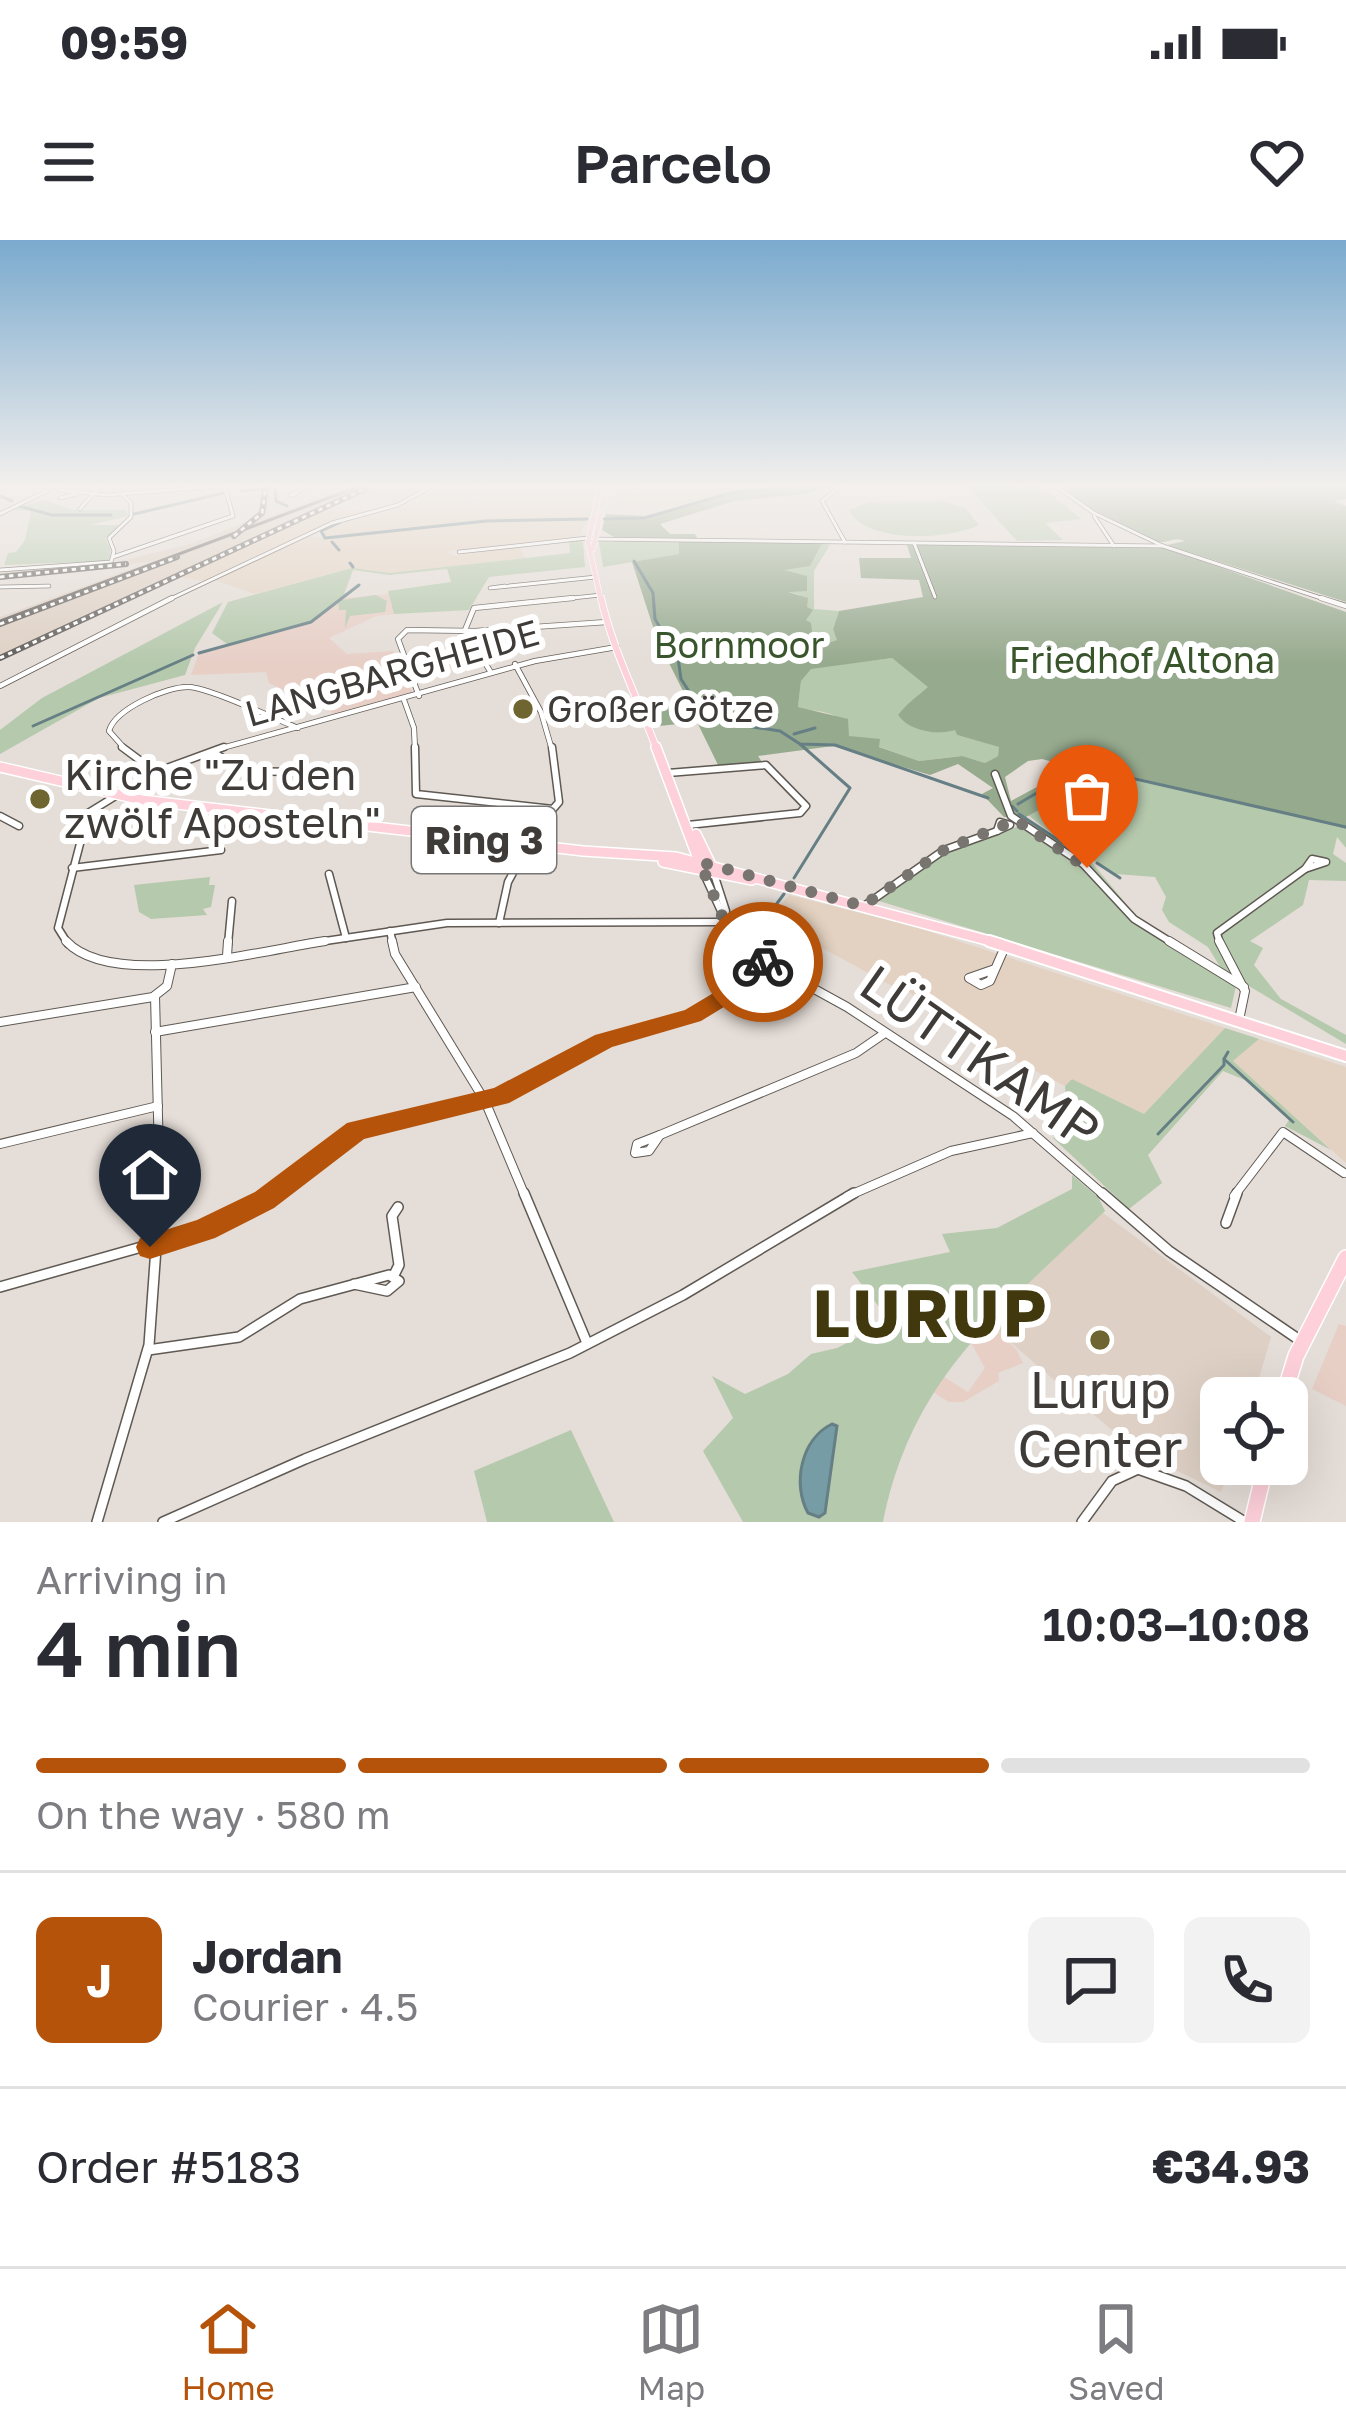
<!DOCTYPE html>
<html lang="en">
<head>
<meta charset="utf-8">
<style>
	:root { --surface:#fff; --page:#f2f2f3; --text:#2b2b33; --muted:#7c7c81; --line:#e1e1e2; --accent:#b45309 }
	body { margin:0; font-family:"Golos Text",sans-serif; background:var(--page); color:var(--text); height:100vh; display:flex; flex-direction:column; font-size:45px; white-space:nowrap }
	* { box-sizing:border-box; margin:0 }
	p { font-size:39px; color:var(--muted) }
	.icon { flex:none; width:66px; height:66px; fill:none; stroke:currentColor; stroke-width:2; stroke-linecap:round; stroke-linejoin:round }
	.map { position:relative; height:1282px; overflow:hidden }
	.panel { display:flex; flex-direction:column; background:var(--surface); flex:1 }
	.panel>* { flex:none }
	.controls { position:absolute; left:1200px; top:1137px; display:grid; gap:24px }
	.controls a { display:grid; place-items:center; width:108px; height:108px; border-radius:18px; background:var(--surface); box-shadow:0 12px 48px #0002; font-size:60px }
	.pin { position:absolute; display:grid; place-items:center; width:102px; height:102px; color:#fff; margin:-123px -51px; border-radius:50% 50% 50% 0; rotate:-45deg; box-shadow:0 0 12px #0007 }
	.pin .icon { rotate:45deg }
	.courier { position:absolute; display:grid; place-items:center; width:120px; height:120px; margin:-60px; border:9px solid #b45309; border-radius:50%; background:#fff; color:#222; box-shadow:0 3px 15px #0007 }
	.summary em { font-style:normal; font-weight:600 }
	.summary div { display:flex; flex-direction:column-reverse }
	.summary { display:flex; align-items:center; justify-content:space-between; height:204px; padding:0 36px }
	h1 { font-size:78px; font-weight:600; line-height:90px }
	.bar { display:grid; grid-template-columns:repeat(4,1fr); gap:18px 12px; align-content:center; height:144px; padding:0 36px }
	.bar i { height:15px; border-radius:9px; background:var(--line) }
	.bar .on { background:var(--accent) }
	.bar p { grid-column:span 4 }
	.line { display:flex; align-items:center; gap:30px; padding:0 36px; border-top:3px solid var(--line) }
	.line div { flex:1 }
	.round { display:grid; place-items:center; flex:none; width:126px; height:126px; border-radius:18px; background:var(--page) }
	.status { display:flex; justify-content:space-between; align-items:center; height:84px; padding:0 60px; background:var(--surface); direction:ltr }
	.status svg { height:33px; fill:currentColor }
	header { display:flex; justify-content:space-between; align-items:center; height:156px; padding:0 36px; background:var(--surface); font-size:54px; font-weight:600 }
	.menu { display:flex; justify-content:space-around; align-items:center; height:168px; border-top:3px solid var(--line); background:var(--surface); font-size:33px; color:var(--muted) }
	.menu a { display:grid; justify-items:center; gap:6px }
	.menu .on { color:var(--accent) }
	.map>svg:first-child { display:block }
</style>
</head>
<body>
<div class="status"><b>09:59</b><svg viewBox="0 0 49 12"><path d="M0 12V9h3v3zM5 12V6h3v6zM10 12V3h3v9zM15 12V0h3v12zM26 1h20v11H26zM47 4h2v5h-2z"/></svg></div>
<header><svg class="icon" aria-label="menu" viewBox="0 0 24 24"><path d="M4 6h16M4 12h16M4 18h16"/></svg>Parcelo<svg class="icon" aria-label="heart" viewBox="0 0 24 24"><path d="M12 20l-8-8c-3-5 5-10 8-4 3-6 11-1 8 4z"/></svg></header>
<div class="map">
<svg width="1346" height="1282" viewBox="0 0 1346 1282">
	<rect width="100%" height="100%" fill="#e5ddd7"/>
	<!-- built -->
	<g fill="#ded0c4">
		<path d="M261,245H268L271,263L266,277L353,245L430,246L395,267L345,260L0,420V377L153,321L63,334L0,337V333L114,323L193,303L252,279L260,267Z"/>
		<path d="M1103,973L1271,1097L1253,1158H1221V1224H1231L1221,1252L1136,1211L987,1082Z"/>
	</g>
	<!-- industrial -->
	<g fill="#e3d2c1">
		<path d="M597,245L589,278L578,297L448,311L454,316L518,306L526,318L390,333L352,328L255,354L214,340L308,296L326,299L321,290L338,283L410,266L431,252L481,246L471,263L477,264L485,246Z"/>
		<path d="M634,245H816L732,252L673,266L616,269L614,256L643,254Z"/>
		<path d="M333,266L373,272L336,280L203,341L176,337Z"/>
		<path d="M789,655L912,686L1225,788L1144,874L1072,839L1065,846L960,793L898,743L892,746L802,697L768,717L751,703Z"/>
		<path d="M1259,799L1346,827V923L1233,821Z"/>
	</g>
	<!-- education -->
	<g fill="#e7cfc6">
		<path d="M389,354L394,374L376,376L329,398L347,414L393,411L413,453L339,476L269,443L266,432L191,435L199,413L311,382L342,358Z"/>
		<path d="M987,1082L1016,1109L1023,1123L998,1133L999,1141L963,1162H949L933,1152L944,1137L968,1152L985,1128L970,1101Z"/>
		<path d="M1339,1084L1346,1086V1166L1312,1149Z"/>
	</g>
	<!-- green -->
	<g fill="#b5c9ad">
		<path d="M966,245H1039L1081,279L1045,283L1063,300L1017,301Z"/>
		<path d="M45,260L73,270H126L128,276L90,285H124L105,298L111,310L109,321L4,325L8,313L16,312L25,300L31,271L9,270L20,262L21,266Z"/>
		<path d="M942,261L965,268L979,285C948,300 866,304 849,270L870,262Z"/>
		<path d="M578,300L583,302L585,327L489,337L469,370L394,374L388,351L451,342L447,329L389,335L353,330L342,360L376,355L387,361L385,372L350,376L345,388L346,370H339L338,361L312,382L199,413L227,404L212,393L228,362L352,328L390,333L570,313L569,301Z"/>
		<path d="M679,301L680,314L603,327L599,302Z"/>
		<path d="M822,303L830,305L814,331V369L839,371L833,389L838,400L814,408L800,355L788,352L779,330Z"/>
		<path d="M223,362L195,408L185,435L99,458L0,514V490L42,458Z"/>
		<path d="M892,418L929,447L898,475C911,490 936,497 955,489L957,495L1000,507L998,516L985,523L961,516L919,521L849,496C841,468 821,474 798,467L801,441L811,428Z"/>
		<path d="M1109,531L1346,589V608L1337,597L1333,614L1346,623V641L1309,640L1303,665L1250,701L1263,708L1254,725L1281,759L1346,795V804L1222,730L1208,707L1169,682L1162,670L1166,657L1155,637L1116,634L1087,617L1137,677L1086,624L1016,577H1024L1060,600L1028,575L1095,534L1116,541Z"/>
		<path d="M1022,585L1083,625L1131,679L1236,746L1231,768L879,661L946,613Z"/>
		<path d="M210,637L209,645H215L211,667L203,669L207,675L151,679L139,672L134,645Z"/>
		<path d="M1225,788L1259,799L1233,821L1331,910L1285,886L1289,880L1245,840L1223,831L1148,915L1162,943L1129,969L1053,898L1068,887L1065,846L1072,839L1144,874Z"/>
		<path d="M1072,935L1098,957L1105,971C1002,1071 913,1133 883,1282H743L703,1211L733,1178L712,1136L745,1154L788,1134L811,1114L837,1108L890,1081L852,1032L950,1012L942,994L997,988L1072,949Z"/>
		<path d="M571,1190L614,1282H487L474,1231Z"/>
	</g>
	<!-- forest -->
	<g fill="#96aa8e" fill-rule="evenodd">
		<path d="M836,245L804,254L734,261L660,284L670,294H695L697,298L614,297L602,290L606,274L646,276L732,252Z"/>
		<path d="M1056,245H1346V259L1334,261L1346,266V362L1167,305L1185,301C1173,296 1170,303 1158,302C1133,300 1077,260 1056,245Z"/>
		<path d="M679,301L822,303L810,326L784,330L807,336V351L788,352L808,358L807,367L813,370L806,380L811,383L814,408L837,400L833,389L839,371L923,357L919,340L861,338L859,318H911L907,305L916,304L1165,308L1346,372V589L1110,531L1026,577H1004L982,554L993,548L958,524L930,535L833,506L758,516L762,522L719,527L697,482L659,486L651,468L689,463L657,399L632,322L679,314ZM892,418L928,447C917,457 907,463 898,475C909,491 937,496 955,490L957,495L999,507L998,516L985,523L962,516L919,521L879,507L880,499L849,496L848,479L798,467L801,441L811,429ZM1042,519L1057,523L1063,533L1011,561L1005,537L1028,521Z"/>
	</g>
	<!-- water -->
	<path fill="#769ca6" stroke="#657f85" stroke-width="3" d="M832,1184L837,1186L825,1273L819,1277L808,1273C792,1244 801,1199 832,1184Z"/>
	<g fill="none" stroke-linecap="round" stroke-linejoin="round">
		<!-- stream -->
		<g stroke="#657f85" stroke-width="3">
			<path d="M275,248L276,261L287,266"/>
			<path d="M241,251L262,249"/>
			<path d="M0,256L12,261"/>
			<path d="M19,266L52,275H111"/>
			<path d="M134,274L224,253"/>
			<path d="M604,279L644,278L734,252L820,245"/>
			<path d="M339,283L321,291L325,298L486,281L587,279"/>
			<path d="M332,302L339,310"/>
			<path d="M634,321L653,353L655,379L678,418L681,439L694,459L714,467L730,482"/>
			<path d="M350,323L353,327"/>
			<path d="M199,413L311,382L359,345"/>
			<path d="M733,484L780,491L800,504L835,505L988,558"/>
			<path d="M33,486L193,415"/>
			<path d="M794,494L815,488"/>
			<path d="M1079,526L1346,587"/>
			<path d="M1060,539L1077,528"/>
			<path d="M1018,564L1057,541"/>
			<path d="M1012,566L1017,571"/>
			<path d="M1019,574L1087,619"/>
			<path d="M1097,623L1120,638"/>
			<path d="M794,638L850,548L800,504"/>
			<path d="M751,698L784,654"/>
			<path d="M1228,812L1224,819L1293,882"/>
			<path d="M1158,894L1224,825V819"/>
		</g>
		<!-- minor-far4 casing -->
		<g stroke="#5f5953" stroke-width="4.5">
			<g id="minor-far4">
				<path d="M842,245L822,261L845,302"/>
				<path d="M1054,245L1094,273L1163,306"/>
				<path d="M297,252L295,255H290Z"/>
				<path d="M297,252L308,245"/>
				<path d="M60,258L76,254"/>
				<path d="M80,269L101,245"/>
				<path d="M0,274L55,247"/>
				<path d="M1094,276L1114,306"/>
				<path d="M914,303L935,357"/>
				<path d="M459,312L587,298"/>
				<path d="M113,317L233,276L225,247"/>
				<path d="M0,330L111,322L114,311L109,298L131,277V263L122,254"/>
				<path d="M505,346L490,348L596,337"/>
				<path d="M0,347L49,346"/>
				<path d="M166,361L332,283L398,265L434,245"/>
				<path d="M544,361L601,355"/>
			</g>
		</g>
		<!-- minor-far3 casing -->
		<g stroke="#5f5953" stroke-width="6">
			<g id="minor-far3">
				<path d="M515,424L541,472L552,510"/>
				<path d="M490,431L465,390L474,368L573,358"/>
				<path d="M0,446L172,358"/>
				<path d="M419,456L398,399L407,390L475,391L607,382"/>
				<path d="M404,460L414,488L415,510"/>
				<path d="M126,510L109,491C115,469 167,446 189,447C210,448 275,479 298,488"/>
				<path d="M215,510L535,421L617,407"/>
			</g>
		</g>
		<!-- minor-far2 casing -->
		<g stroke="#5f5953" stroke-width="9">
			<g id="minor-far2">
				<path d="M122,507L153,530"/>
				<path d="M415,507L416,554L553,569L559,562L552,507"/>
				<path d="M213,512L244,531L298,532"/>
				<path d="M668,533L766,525L806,566L800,573L688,585"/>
				<path d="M995,534L1011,576L1083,624L1134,679L1174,704"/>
				<path d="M0,576L19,586"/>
				<path d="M1000,582L1010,585L997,591Z"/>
				<path d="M1312,619L1326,622L1305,629Z"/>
				<path d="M72,628L221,610"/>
				<path d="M703,632L736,704"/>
				<path d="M329,634L346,698"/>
				<path d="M714,634L726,671L724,682"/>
				<path d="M864,666L944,610L997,591"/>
				<path d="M499,683L508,642L528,605"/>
				<path d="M390,691L393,704"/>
				<path d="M68,704L58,688L88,573L153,533L224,507"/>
				<path d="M228,704L232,661"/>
				<path d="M305,704L447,683L724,682"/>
				<path d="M1220,704L1217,693L1305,629"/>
			</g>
		</g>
		<!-- minor-far1 casing -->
		<g stroke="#5f5953" stroke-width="10">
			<g id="minor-far1">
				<path d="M66,701C112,751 263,710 325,701"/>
				<path d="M392,701L395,714L485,861L525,956"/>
				<path d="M735,701L738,707L847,767L1013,876L1105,956"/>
				<path d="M1169,701L1244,747"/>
				<path d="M1219,701L1245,751L1239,780"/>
				<path d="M227,716L228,701"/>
				<path d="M995,729L969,738L981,745L990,741L1004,709"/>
				<path d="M155,756L160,956"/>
				<path d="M0,782L153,757L167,746L172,724"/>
				<path d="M155,792L416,747"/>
				<path d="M660,895L649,911L635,913L637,904Z"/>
				<path d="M660,895L856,813L885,793"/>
				<path d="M0,904L158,866"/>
				<path d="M270,956L356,890L500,856L603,801L702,771L773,727"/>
				<path d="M848,956L951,911L1033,893"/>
				<path d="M1234,956L1283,892L1344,933"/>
			</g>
		</g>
		<!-- minor casing -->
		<g stroke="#5f5953" stroke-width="12">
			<g id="minor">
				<path d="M524,953L587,1103"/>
				<path d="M1102,953L1169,1011L1301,1101"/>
				<path d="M1226,983L1237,953"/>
				<path d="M394,1035L399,1025L392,976L398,967"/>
				<path d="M0,1047L205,989L274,953"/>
				<path d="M148,1110L239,1097L300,1059L389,1035L399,1041L387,1051L354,1044"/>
				<path d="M97,1282L149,1105L160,953"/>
				<path d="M163,1282L305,1219L570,1113L683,1055L854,953"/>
				<path d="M1082,1282L1112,1241L1138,1229L1186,1246L1245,1282"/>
			</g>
		</g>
		<!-- tertiary-far1 casing -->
		<g stroke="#5f5953" stroke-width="4.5">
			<g id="tertiary-far1">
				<path d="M57,245L59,250L106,255L239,245"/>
				<path d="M591,299L1163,306L1330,361"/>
			</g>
		</g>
		<!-- tertiary casing -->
		<g stroke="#5f5953" stroke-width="6">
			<path id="tertiary" d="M1321,358L1346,366"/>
		</g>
		<!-- primary-far4 casing -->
		<g stroke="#fff" stroke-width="6">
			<g id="primary-far4">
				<path d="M601,245L588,302L601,361"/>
				<path d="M593,309L601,273"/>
			</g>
		</g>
		<!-- primary-far3 casing -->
		<g stroke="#fff" stroke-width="8">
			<path id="primary-far3" d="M601,358C613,411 638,459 657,510"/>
		</g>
		<!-- primary-far2 casing -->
		<g stroke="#fff" stroke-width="12">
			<g id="primary-far2">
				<path d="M656,507L700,624"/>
				<path d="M0,527L142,560L583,611L676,617L770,642"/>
				<path d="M696,594L712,627"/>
				<path d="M663,622L752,640"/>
				<path d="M769,642L1001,704"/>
			</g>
		</g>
		<!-- primary-far1 casing -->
		<g stroke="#fff" stroke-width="14">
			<path id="primary-far1" d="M989,701L1346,816"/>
		</g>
		<!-- primary casing -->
		<g stroke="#fff" stroke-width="18">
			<g id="primary">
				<path d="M1283,1158L1296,1116L1346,1018"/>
				<path d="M1252,1282L1266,1224"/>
			</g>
		</g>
		<!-- minor-far4 -->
		<use href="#minor-far4" stroke="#fff" stroke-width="3"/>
		<!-- minor-far3 -->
		<use href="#minor-far3" stroke="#fff" stroke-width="4.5"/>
		<!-- minor-far2 -->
		<use href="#minor-far2" stroke="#fff" stroke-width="6"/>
		<!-- minor-far1 -->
		<use href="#minor-far1" stroke="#fff" stroke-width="8"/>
		<!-- minor -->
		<use href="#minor" stroke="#fff" stroke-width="9"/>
		<!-- tertiary-far1 -->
		<use href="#tertiary-far1" stroke="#fff" stroke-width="3"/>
		<!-- tertiary -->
		<use href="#tertiary" stroke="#fff" stroke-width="4.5"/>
		<!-- primary-far4 -->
		<use href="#primary-far4" stroke="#fed0da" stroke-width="4.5"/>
		<!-- primary-far3 -->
		<use href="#primary-far3" stroke="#fed0da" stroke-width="6"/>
		<!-- primary-far2 -->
		<use href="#primary-far2" stroke="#fed0da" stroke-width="9"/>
		<!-- primary-far1 -->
		<use href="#primary-far1" stroke="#fed0da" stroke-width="10"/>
		<!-- primary -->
		<use href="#primary" stroke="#fed0da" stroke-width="15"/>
		<!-- tram -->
		<path stroke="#615d5a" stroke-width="3" d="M0,381L363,245"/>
		<!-- rail casing -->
		<g stroke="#615d5a" stroke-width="6">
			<g id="rail">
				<path d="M234,296L262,273L266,245"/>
				<path d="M0,337L126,324"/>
				<path d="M0,384L177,317"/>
				<path d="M0,418L373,245"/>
			</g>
		</g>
		<!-- rail -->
		<use href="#rail" stroke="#fff" stroke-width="3" stroke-dasharray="4.5" stroke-linecap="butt"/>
	</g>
	<!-- sky -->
	<linearGradient id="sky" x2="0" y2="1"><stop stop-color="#7aaace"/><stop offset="0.58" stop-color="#f3f0ed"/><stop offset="1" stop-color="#f3f0ed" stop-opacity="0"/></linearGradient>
	<rect width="1346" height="424" fill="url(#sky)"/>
	<!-- route -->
	<path fill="#b45309" d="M763,715L781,722V732L701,781L612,807L509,863L364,899L274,968L215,998L150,1019L140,1016L136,1007L140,998L197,980L255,952L347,883L494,848L595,795L685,770L757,727L752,722Z"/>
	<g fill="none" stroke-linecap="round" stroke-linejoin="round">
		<!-- done -->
		<path stroke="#787470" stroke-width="12" stroke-dasharray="0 21.6" d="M763,722L732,700L700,622L863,666L944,610L1016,580L1087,628"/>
	</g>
	<!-- markers -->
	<g fill="#6f6531" stroke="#fff" stroke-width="4.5">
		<circle cx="523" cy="469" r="12"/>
		<circle cx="40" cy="559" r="12"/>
		<circle cx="1100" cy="1100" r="12"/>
	</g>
	<g text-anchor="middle" stroke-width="12" stroke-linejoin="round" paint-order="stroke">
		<!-- far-park labels -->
		<g font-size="36" fill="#39552b" stroke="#fff">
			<text x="739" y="418">Bornmoor</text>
			<text x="1142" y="433">Friedhof Altona</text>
		</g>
		<!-- far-street labels -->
		<g font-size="36" fill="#3e3b38" stroke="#fff">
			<text transform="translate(392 433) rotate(-16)" y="13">LANGBARGHEIDE</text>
		</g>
		<!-- far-poi labels -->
		<g font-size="36" fill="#3e3b38" stroke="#fff" text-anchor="start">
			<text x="547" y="482">Großer Götze</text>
		</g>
		<!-- shield labels -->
		<rect fill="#fff" stroke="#787674" stroke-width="3" x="412" y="567" width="144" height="66" rx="9"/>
		<g font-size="39" font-weight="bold" fill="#3e3b38">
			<text x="484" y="614">Ring 3</text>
		</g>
		<!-- poi labels -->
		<g font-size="42" fill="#3e3b38" stroke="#fff" text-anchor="start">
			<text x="64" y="550">Kirche "Zu den<tspan x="64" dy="48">zwölf Aposteln"</tspan></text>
		</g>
		<!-- near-street labels -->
		<g font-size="51" fill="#3e3b38" stroke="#fff">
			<text transform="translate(980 817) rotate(35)" y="18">LÜTTKAMP</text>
		</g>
		<!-- near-poi labels -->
		<g font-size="51" fill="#3e3b38" stroke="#fff">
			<text x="1100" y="1168">Lurup<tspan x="1100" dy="59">Center</tspan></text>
		</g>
		<!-- near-district labels -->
		<g font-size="66" font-weight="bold" letter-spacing="3" fill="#41380e" stroke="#fff">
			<text x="931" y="1097">LURUP</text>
		</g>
	</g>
</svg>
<div class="controls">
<a><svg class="icon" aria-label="locate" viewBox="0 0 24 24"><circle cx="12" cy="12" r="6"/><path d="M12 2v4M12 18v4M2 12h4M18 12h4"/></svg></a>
</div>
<div class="pin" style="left:1087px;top:628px;background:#ea580c"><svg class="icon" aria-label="bag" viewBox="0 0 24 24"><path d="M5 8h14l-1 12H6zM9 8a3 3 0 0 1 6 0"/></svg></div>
<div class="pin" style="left:150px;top:1007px;background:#1f2937"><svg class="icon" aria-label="home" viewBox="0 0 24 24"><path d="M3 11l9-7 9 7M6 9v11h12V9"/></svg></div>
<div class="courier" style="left:763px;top:722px"><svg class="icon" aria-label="bike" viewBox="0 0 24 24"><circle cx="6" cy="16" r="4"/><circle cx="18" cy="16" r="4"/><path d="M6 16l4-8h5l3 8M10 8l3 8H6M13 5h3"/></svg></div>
</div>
<section class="panel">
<div class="summary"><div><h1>4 min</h1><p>Arriving in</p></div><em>10:03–10:08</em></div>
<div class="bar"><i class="on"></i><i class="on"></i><i class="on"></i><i></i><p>On the way · 580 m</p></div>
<div class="line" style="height:216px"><b class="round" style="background:var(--accent);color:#fff">J</b><div><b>Jordan</b><p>Courier · 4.5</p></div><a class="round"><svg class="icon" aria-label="chat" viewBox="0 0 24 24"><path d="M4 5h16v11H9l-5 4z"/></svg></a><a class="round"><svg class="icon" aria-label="phone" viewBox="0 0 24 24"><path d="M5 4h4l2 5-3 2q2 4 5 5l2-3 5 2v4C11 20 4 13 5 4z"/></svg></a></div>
<div class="line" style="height:156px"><div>Order #5183</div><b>€34.93</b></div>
</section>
<nav class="menu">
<a class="on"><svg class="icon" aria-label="home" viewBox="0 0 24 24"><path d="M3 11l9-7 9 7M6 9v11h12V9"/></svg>Home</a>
<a><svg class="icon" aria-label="map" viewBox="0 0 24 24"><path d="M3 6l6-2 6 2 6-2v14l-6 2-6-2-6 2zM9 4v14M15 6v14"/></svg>Map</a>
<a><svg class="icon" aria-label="saved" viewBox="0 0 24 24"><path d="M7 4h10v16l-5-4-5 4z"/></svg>Saved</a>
</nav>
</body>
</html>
